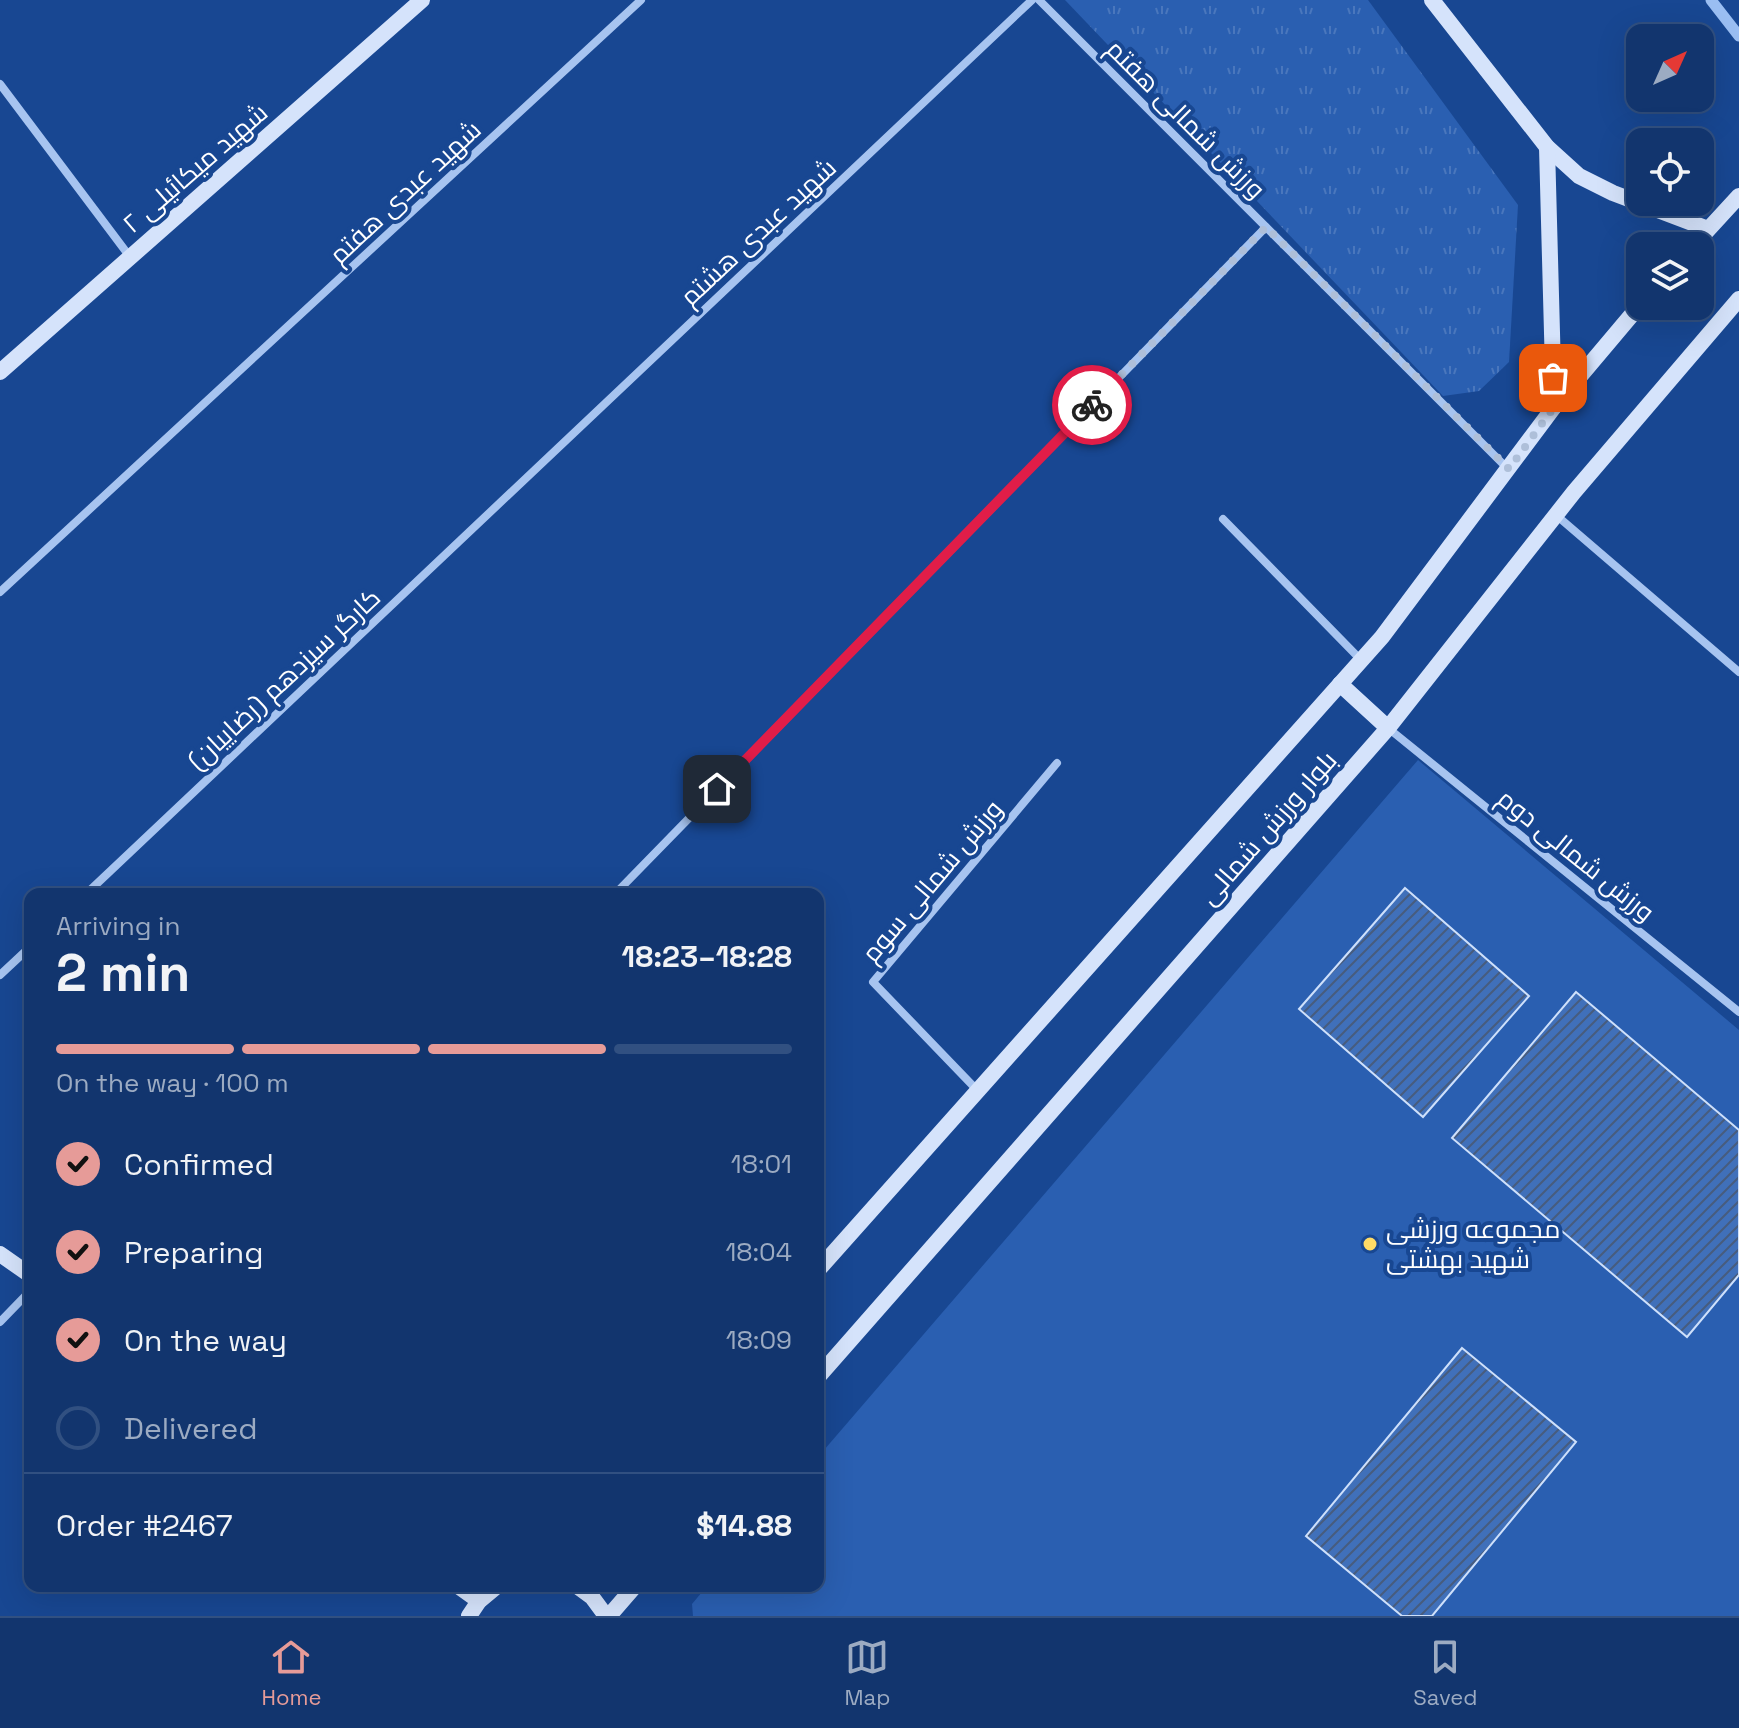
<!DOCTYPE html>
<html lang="en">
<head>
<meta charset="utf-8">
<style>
	:root { --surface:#12356e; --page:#1f4076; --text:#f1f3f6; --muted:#9cabc2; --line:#315081; --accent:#e69b98 }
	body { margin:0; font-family:"Space Grotesk",Cairo,sans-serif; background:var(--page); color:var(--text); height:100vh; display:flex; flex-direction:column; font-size:30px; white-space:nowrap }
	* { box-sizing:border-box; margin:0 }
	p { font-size:26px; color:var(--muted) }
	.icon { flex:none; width:44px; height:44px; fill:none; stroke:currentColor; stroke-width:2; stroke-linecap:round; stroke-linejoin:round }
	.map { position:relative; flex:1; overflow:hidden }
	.details { position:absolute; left:24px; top:888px; width:800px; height:704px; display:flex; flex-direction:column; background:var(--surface); border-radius:16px; box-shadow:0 8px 32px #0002,0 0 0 2px var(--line) }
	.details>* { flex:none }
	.needle { width:52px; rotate:45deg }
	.buttons { position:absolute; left:1626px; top:24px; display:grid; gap:16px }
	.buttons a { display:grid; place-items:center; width:88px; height:88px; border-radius:16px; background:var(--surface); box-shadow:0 8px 32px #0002,0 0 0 2px var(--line); font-size:40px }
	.pin { position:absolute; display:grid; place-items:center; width:68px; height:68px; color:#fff; margin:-34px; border-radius:16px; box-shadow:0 4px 12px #0006 }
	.courier { position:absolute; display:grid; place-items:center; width:80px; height:80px; margin:-40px; border:6px solid #e11d48; border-radius:50%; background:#fff; color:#222; box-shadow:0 2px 10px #0007 }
	.summary em { font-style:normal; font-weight:700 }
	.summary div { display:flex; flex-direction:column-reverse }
	.summary { display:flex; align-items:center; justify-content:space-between; height:136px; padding:0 32px }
	h1 { font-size:52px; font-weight:700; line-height:60px }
	.bar { display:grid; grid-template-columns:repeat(4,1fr); gap:12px 8px; align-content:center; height:96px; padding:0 32px }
	.bar i { height:10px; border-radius:6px; background:var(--line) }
	.bar .current { background:var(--accent) }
	.bar p { grid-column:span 4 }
	.line { display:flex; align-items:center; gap:20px; padding:0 32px; border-top:2px solid var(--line) }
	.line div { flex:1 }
	ol { padding:0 32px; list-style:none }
	li { display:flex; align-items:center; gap:24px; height:88px }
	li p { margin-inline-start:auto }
	li .icon { padding:8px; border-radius:50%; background:var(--accent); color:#111; stroke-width:4 }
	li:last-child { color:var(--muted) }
	li i { width:44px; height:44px; border:4px solid var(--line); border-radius:50% }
	.tab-bar { display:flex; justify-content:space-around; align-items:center; height:112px; border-top:2px solid var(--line); background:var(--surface); font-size:22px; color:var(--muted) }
	.tab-bar a { display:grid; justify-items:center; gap:4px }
	.tab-bar .current { color:var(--accent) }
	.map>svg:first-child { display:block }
</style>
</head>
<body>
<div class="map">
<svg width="1739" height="1616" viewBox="0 0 1739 1616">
	<defs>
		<pattern id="park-tufts" width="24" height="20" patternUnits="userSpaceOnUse" patternTransform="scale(2)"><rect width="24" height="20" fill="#2a5fb1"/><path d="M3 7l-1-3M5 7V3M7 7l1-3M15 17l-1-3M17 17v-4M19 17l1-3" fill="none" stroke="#4a77bd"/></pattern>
		<pattern id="building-hatch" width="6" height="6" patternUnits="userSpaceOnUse" patternTransform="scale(2)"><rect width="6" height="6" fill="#4070ba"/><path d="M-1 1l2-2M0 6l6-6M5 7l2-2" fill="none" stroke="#475c7e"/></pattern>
	</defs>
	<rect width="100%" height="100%" fill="#184792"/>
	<!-- grass -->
	<path fill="#2a5fb1" d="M1418,760L1739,1030V1616H693L692,1604L707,1586H818V1457Z"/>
	<!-- park -->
	<path fill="url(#park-tufts)" d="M1065,0H1368L1518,205L1509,362L1479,391L1443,396Z"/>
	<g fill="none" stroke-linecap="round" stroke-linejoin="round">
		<!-- stream -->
		<path stroke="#9abef2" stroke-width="11" d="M1711,0L1739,36"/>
	</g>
	<!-- building -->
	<g fill="url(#building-hatch)" stroke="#cee0fb" stroke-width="2">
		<path d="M1405,888L1529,996L1423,1117L1299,1009Z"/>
		<path d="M1576,992L1739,1130V1275L1687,1337L1452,1138Z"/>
		<path d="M1462,1348L1576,1442L1432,1616H1402L1306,1536Z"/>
	</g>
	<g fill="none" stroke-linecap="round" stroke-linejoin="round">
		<!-- street -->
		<g stroke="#a7c4f0" stroke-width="8">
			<path d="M1039,0L1508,469"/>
			<path d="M0,84L130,257"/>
			<path d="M1556,515L1739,672"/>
			<path d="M1223,519L1361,660"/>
			<path d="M0,592L641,0"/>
			<path d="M1388,728L1739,1012"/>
			<path d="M86,894L1032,0"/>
			<path d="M615,894L1266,227"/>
			<path d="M0,975L30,947"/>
			<path d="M977,1090L873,982L1057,763"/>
			<path d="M0,1322L30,1291"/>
		</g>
		<!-- secondary -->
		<g stroke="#d5e3fb" stroke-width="16">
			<path d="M1432,0L1547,147L1579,176L1613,193L1708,229"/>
			<path d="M1547,147L1554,407"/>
			<path d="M1693,246L1739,196"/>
			<path d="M0,372L422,0"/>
			<path d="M1340,684L1388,728"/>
			<path d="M0,1254L30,1275"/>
			<path d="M818,1270L1382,637L1554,407L1640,305"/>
			<path d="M818,1377L1388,728L1574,492L1739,299"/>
			<path d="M458,1586L479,1601"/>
			<path d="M577,1586L592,1597L606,1616"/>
			<path d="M469,1616L479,1601L497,1586"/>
			<path d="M609,1616L635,1586"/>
		</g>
	</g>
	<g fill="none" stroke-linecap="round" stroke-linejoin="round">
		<!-- done -->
		<path stroke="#aebfd9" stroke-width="8" stroke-dasharray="0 14.4" d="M1092,405L1266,227L1509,469L1554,407L1553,378"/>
		<!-- route -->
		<path stroke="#e11d48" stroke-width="10" d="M717,789L1092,405"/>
	</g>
	<!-- markers -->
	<circle fill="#ffdb66" stroke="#184792" stroke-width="3" cx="1370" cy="1244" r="8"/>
	<g text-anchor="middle" stroke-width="8" stroke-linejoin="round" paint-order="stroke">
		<!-- street labels -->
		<g font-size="26" fill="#fff" stroke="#184792">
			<text transform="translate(1186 119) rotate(45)" y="9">ورزش شمالی هفتم</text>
			<text transform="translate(195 168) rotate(-41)" y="9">شهید میکائیلی ۲</text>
			<text transform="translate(405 192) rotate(-43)" y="9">شهید عبدی هفتم</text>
			<text transform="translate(758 232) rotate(-43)" y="9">شهید عبدی هشتم</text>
			<text transform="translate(284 679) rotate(-43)" y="9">کارگر سیزدهم (رضاییان)</text>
			<text transform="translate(1268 828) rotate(-49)" y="9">بلوار ورزش شمالی</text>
			<text transform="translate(1576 855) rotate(39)" y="9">ورزش شمالی دوم</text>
			<text transform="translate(932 881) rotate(-50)" y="9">ورزش شمالی سوم</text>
		</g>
		<!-- poi labels -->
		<g font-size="26" fill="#fff" stroke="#184792" text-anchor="start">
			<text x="1386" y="1238">مجموعه ورزشی<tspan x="1386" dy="30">شهید بهشتی</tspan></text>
		</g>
	</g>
</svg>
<div class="buttons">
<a><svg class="needle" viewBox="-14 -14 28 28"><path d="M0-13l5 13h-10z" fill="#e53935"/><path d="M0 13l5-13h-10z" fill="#9cabc2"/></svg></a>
<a><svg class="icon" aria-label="locate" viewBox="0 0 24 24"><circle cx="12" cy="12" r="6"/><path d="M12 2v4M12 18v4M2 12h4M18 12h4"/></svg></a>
<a><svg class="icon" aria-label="layers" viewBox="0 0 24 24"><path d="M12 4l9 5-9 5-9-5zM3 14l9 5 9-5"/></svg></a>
</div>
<div class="pin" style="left:1553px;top:378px;background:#ea580c"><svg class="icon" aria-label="bag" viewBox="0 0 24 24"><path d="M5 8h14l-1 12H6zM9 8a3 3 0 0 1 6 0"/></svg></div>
<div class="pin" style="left:717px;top:789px;background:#1f2937"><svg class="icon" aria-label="home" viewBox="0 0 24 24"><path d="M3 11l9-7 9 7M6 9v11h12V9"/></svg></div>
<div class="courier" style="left:1092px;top:405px"><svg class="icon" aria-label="bike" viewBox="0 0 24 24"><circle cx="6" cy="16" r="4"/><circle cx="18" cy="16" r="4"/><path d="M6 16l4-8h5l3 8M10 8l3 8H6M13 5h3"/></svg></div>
<section class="details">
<div class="summary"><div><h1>2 min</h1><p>Arriving in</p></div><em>18:23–18:28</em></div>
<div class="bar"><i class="current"></i><i class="current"></i><i class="current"></i><i></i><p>On the way · 100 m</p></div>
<ol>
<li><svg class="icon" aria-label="check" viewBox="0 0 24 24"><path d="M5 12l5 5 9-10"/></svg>Confirmed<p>18:01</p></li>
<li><svg class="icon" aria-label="check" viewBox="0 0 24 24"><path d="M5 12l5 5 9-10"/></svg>Preparing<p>18:04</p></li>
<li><svg class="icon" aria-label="check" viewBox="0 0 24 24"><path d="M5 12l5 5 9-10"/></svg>On the way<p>18:09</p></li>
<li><i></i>Delivered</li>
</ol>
<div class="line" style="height:104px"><div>Order #2467</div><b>$14.88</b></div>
</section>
</div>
<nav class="tab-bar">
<a class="current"><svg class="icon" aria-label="home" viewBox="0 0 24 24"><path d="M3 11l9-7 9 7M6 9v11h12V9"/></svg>Home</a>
<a><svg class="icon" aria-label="map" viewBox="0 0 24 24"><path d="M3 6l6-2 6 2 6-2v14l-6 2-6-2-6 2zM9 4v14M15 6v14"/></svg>Map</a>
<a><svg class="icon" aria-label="saved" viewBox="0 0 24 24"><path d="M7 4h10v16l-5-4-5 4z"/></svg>Saved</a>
</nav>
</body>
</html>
